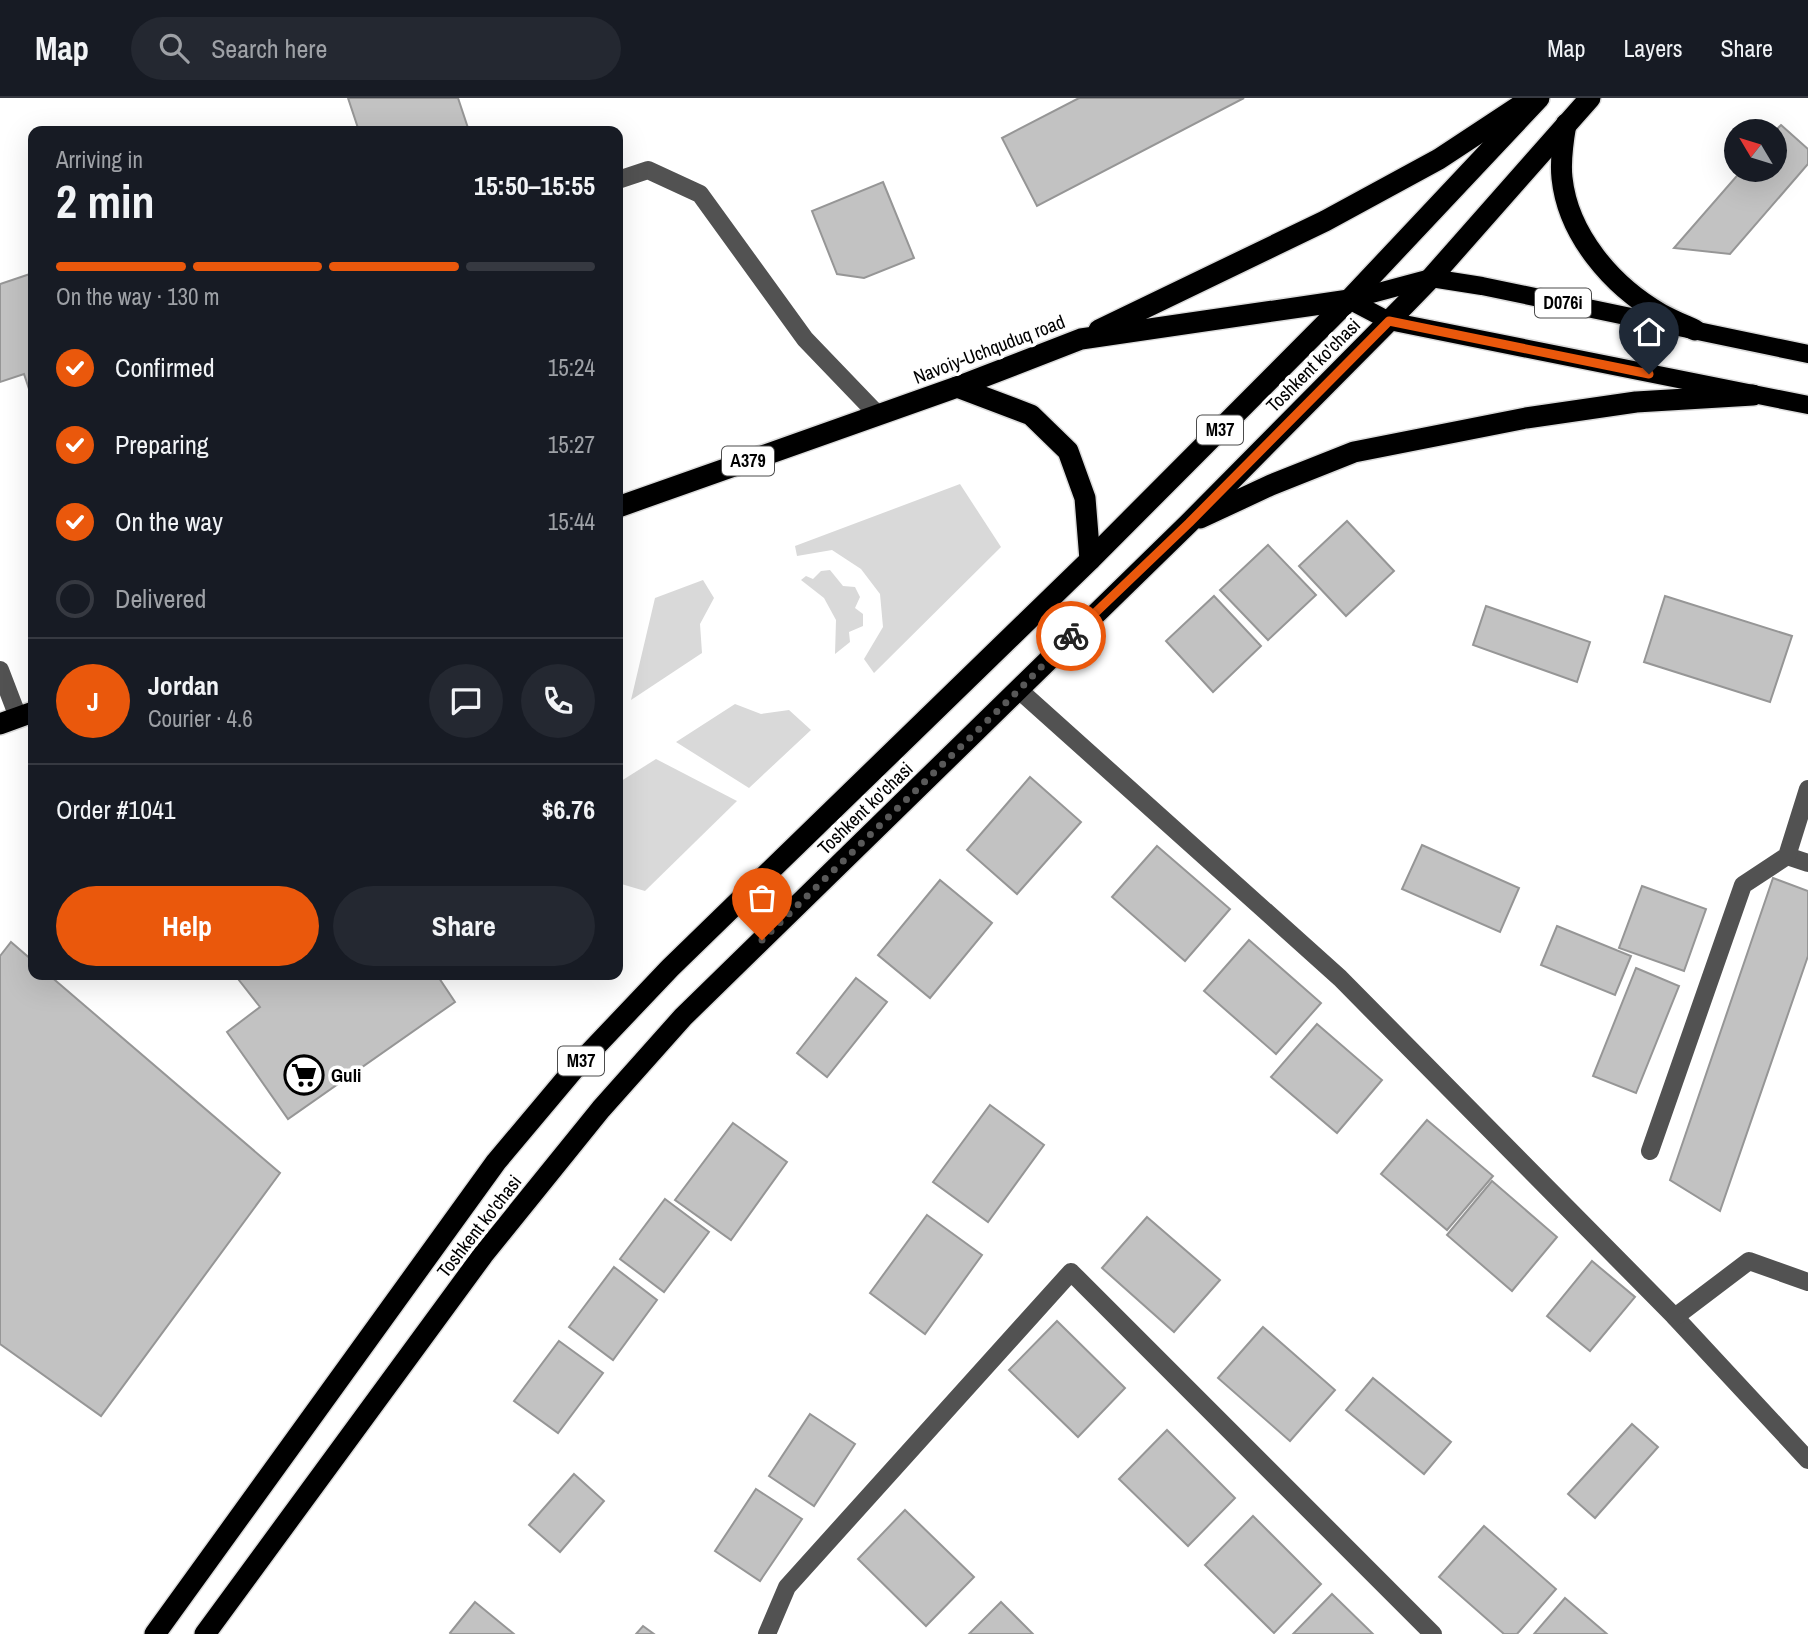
<!DOCTYPE html>
<html lang="en">
<head>
<meta charset="utf-8">
<style>
	:root { --surface:#171b24; --page:#242831; --text:#f1f3f6; --muted:#9ea1a6; --line:#363941; --accent:#ea580c }
	body { margin:0; font-family:"Archivo Narrow",sans-serif; background:var(--page); color:var(--text); height:100vh; display:flex; flex-direction:column; font-size:26px; white-space:nowrap }
	* { box-sizing:border-box; margin:0 }
	p { font-size:23px; color:var(--muted) }
	.icon { flex:none; width:38px; height:38px; fill:none; stroke:currentColor; stroke-width:2; stroke-linecap:round; stroke-linejoin:round }
	.map { position:relative; flex:1; overflow:hidden }
	.side { position:absolute; left:28px; top:28px; width:595px; height:854px; display:flex; flex-direction:column; background:var(--surface); border-radius:14px; box-shadow:0 7px 28px #0002 }
	.side>* { flex:none }
	.needle { width:46px; rotate:308deg }
	.buttons { position:absolute; left:1724px; top:21px; display:grid; gap:14px }
	.buttons a { display:grid; place-items:center; width:63px; height:63px; border-radius:50%; background:var(--surface); box-shadow:0 7px 28px #0002; font-size:35px }
	.pin { position:absolute; display:grid; place-items:center; width:60px; height:60px; color:#fff; margin:-72px -30px; border-radius:50% 50% 50% 0; rotate:-45deg; box-shadow:0 0 7px #0007 }
	.pin .icon { rotate:45deg }
	.courier { position:absolute; display:grid; place-items:center; width:70px; height:70px; margin:-35px; border:5px solid #ea580c; border-radius:50%; background:#fff; color:#222; box-shadow:0 2px 9px #0007 }
	.summary em { font-style:normal; font-weight:700 }
	.summary div { display:flex; flex-direction:column-reverse }
	.summary { display:flex; align-items:center; justify-content:space-between; height:119px; padding:0 28px }
	h1 { font-size:46px; font-weight:700; line-height:52px }
	.bar { display:grid; grid-template-columns:repeat(4,1fr); gap:10px 7px; align-content:center; height:84px; padding:0 28px }
	.bar i { height:9px; border-radius:5px; background:var(--line) }
	.bar .selected { background:var(--accent) }
	.bar p { grid-column:span 4 }
	.line { display:flex; align-items:center; gap:18px; padding:0 28px; border-top:2px solid var(--line) }
	.line div { flex:1 }
	.round { display:grid; place-items:center; flex:none; width:74px; height:74px; border-radius:37px; background:var(--page) }
	ol { padding:0 28px; list-style:none }
	li { display:flex; align-items:center; gap:21px; height:77px }
	li p { margin-inline-start:auto }
	li .icon { padding:7px; border-radius:50%; background:var(--accent); color:#fff; stroke-width:4 }
	li:last-child { color:var(--muted) }
	li i { width:38px; height:38px; border:4px solid var(--line); border-radius:50% }
	.button { display:flex; gap:14px; margin-top:auto; padding:14px 28px }
	.button a { flex:1; height:80px; border-radius:42px; background:var(--accent); color:#fff; font-size:28px; font-weight:700; line-height:80px; text-align:center }
	.button a+a { background:var(--page); color:var(--text) }
	header { display:flex; align-items:center; gap:42px; box-sizing:border-box; height:98px; padding:0 35px; background:var(--surface); border-bottom:2px solid var(--line) }
	header strong { font-size:33px }
	nav { display:flex; gap:38px; margin-inline-start:auto; font-size:24px }
	.search { width:490px; height:63px; background:var(--page); display:flex; align-items:center; gap:18px; box-sizing:border-box; padding:0 24px; border-radius:38px; color:var(--muted); font-size:26px }
	.map>svg:first-child { display:block }
</style>
</head>
<body>
<header>
<strong>Map</strong>
<div class="search"><svg class="icon" aria-label="search" viewBox="0 0 24 24"><circle cx="10" cy="10" r="6"/><path d="M15 15l6 6"/></svg>Search here</div>
<nav><a>Map</a><a>Layers</a><a>Share</a></nav>
</header>
<div class="map">
<svg width="1808" height="1536" viewBox="0 0 1808 1536">
	<rect width="100%" height="100%" fill="#fff"/>
	<!-- green -->
	<g fill="#d9d9d9">
		<path d="M960,386L1001,449L874,575L864,561L883,529L880,496L861,471L832,452L797,458L795,448Z"/>
		<path d="M830,472L843,488L855,489L860,499L855,510L863,516V528L849,534L850,544L835,556L836,522L824,500L801,482L806,478L813,481L821,473Z"/>
		<path d="M703,482L714,500L700,526L702,555L631,602L655,500Z"/>
		<path d="M735,606L761,616L789,612L811,632L749,690L676,644Z"/>
		<path d="M656,661L737,703L645,793L618,785V685Z"/>
	</g>
	<!-- building -->
	<g fill="#c2c2c2" stroke="#969696" stroke-width="2">
		<path d="M348,0H458L469,33H359Z"/>
		<path d="M1079,0H1244L1037,108L1002,40Z"/>
		<path d="M1781,27L1808,51V66L1730,156L1674,150L1742,72H1774V34Z"/>
		<path d="M883,84L914,160L864,180L837,176L812,113Z"/>
		<path d="M33,175V303L24,276L0,284V186Z"/>
		<path d="M1347,423L1394,473L1346,518L1299,468Z"/>
		<path d="M1268,447L1316,497L1268,542L1220,492Z"/>
		<path d="M1214,498L1261,548L1213,594L1166,543Z"/>
		<path d="M1665,498L1792,538L1770,604L1644,564Z"/>
		<path d="M1486,508L1590,544L1577,584L1473,547Z"/>
		<path d="M1030,679L1081,724L1017,796L967,752Z"/>
		<path d="M1422,747L1519,790L1500,834L1402,791Z"/>
		<path d="M1157,748L1230,811L1185,863L1112,799Z"/>
		<path d="M1773,780L1808,793V858L1720,1113L1670,1082Z"/>
		<path d="M940,782L992,825L930,900L878,857Z"/>
		<path d="M1642,788L1706,811L1684,873L1619,850Z"/>
		<path d="M1557,828L1631,858L1615,897L1541,867Z"/>
		<path d="M1249,842L1321,905L1276,956L1204,893Z"/>
		<path d="M11,844L33,863V877H49L280,1075L101,1318L0,1246V858Z"/>
		<path d="M1636,870L1679,888L1636,995L1593,978Z"/>
		<path d="M235,877H437L455,904L288,1021L227,934L260,909Z"/>
		<path d="M856,880L887,904L827,979L797,955Z"/>
		<path d="M1317,926L1382,982L1337,1035L1271,979Z"/>
		<path d="M990,1007L1044,1047L988,1124L933,1084Z"/>
		<path d="M1427,1022L1493,1078L1447,1132L1381,1076Z"/>
		<path d="M733,1025L787,1064L731,1142L675,1102Z"/>
		<path d="M1492,1083L1557,1139L1512,1193L1447,1137Z"/>
		<path d="M665,1101L709,1134L664,1194L620,1161Z"/>
		<path d="M927,1117L982,1157L925,1236L870,1195Z"/>
		<path d="M1147,1119L1220,1182L1174,1234L1102,1170Z"/>
		<path d="M1592,1163L1635,1199L1590,1253L1547,1218Z"/>
		<path d="M614,1169L657,1202L613,1262L569,1229Z"/>
		<path d="M1057,1223L1125,1290L1078,1339L1009,1272Z"/>
		<path d="M1263,1229L1335,1292L1290,1343L1218,1280Z"/>
		<path d="M559,1243L603,1275L558,1335L514,1303Z"/>
		<path d="M1373,1280L1451,1344L1424,1376L1346,1312Z"/>
		<path d="M810,1316L855,1346L814,1408L769,1378Z"/>
		<path d="M1632,1326L1658,1349L1595,1420L1568,1396Z"/>
		<path d="M1167,1332L1235,1400L1188,1448L1119,1381Z"/>
		<path d="M574,1376L604,1403L560,1454L529,1427Z"/>
		<path d="M756,1391L802,1421L760,1483L715,1453Z"/>
		<path d="M905,1412L974,1479L926,1528L858,1461Z"/>
		<path d="M1253,1418L1321,1486L1274,1535L1205,1467Z"/>
		<path d="M1484,1428L1556,1491L1517,1536H1504L1439,1479Z"/>
		<path d="M1332,1496L1373,1536H1293Z"/>
		<path d="M1565,1500L1607,1536H1534Z"/>
		<path d="M475,1504L514,1536H451L450,1535Z"/>
		<path d="M1001,1504L1033,1536H969Z"/>
		<path d="M643,1528L654,1536H636Z"/>
	</g>
	<g fill="none" stroke-linecap="round" stroke-linejoin="round">
		<!-- major casing -->
		<g stroke="#dbdbdb" stroke-width="21">
			<g id="major">
				<path d="M1349,202L1389,223L1808,307"/>
				<path d="M1349,202L1431,180L1482,188L1808,256"/>
			</g>
		</g>
		<!-- highway casing -->
		<g stroke="#dbdbdb" stroke-width="24">
			<g id="highway">
				<path d="M1566,26C1563,43 1560,62 1562,80C1568,137 1612,188 1661,216C1672,222 1684,227 1695,232"/>
				<path d="M1099,232L1325,123L1439,61L1521,7"/>
				<path d="M957,289L1031,317L1068,353L1085,400L1090,462"/>
				<path d="M618,409L957,289L1081,241L1349,202"/>
				<path d="M1200,420L1271,387L1354,354L1526,320L1636,304L1753,297"/>
				<path d="M0,626L33,614"/>
				<path d="M155,1536L496,1064L575,970L670,870L1090,462L1349,202L1539,0"/>
				<path d="M205,1536L483,1157L601,1011L683,919L1189,425L1389,223L1431,180L1590,0"/>
			</g>
		</g>
		<!-- minor -->
		<g stroke="#525252" stroke-width="18">
			<path d="M618,82L648,72L700,96L805,241L878,317"/>
			<path d="M0,572L18,619"/>
			<path d="M1019,592L1340,880L1675,1219L1808,1362"/>
			<path d="M1787,758L1808,765"/>
			<path d="M1650,1053L1743,787L1787,758L1808,691"/>
			<path d="M1675,1219L1749,1163L1808,1184"/>
			<path d="M767,1536L787,1489L1071,1174L1433,1536"/>
		</g>
		<!-- major -->
		<use href="#major" stroke="#000" stroke-width="18"/>
		<!-- highway -->
		<use href="#highway" stroke="#000" stroke-width="21"/>
	</g>
	<g fill="none" stroke-linecap="round" stroke-linejoin="round">
		<!-- done -->
		<path stroke="#595959" stroke-width="7" stroke-dasharray="0 12.6" d="M762,842L1019,592L1071,538"/>
		<!-- route -->
		<path stroke="#ea580c" stroke-width="9" d="M1071,538L1189,425L1389,223L1649,276"/>
	</g>
	<!-- icons -->
	<defs>
		<g id="supermarket-ring" transform="scale(2.0125)"><circle r="9.5" fill="#fff" stroke="#000" stroke-width="1.5"/><path d="M-6-5.5h2.5l.6 2H6L4.5 2H-2.5L-4.4-4H-6ZM-1.5 3.2a1.3 1.3 0 1 0 .1 0ZM3 3.2a1.3 1.3 0 1 0 .1 0Z" fill="#000"/></g>
	</defs>
	<g fill-rule="evenodd">
		<use href="#supermarket-ring" x="304" y="977"/>
	</g>
	<g text-anchor="middle" stroke-width="7" stroke-linejoin="round" paint-order="stroke">
		<!-- shield labels -->
		<g fill="#fff" stroke="#4c4c4c" stroke-width="2">
			<rect x="1535" y="190.5" width="56" height="29" rx="5"/>
			<rect x="1197" y="317.5" width="46" height="29" rx="5"/>
			<rect x="722" y="348.5" width="52" height="29" rx="5"/>
			<rect x="558" y="948.5" width="46" height="29" rx="5"/>
		</g>
		<g font-size="18" font-weight="bold" fill="#000">
			<text x="1563" y="211">D076i</text>
			<text x="1220" y="338">M37</text>
			<text x="748" y="369">A379</text>
			<text x="581" y="969">M37</text>
		</g>
		<!-- street labels -->
		<g font-size="19" fill="#000" stroke="#fff">
			<text transform="translate(989 251) rotate(-21)" y="7">Navoiy-Uchquduq road</text>
			<text transform="translate(1313 267) rotate(-45)" y="7">Toshkent ko'chasi</text>
			<text transform="translate(865 710) rotate(-44)" y="7">Toshkent ko'chasi</text>
			<text transform="translate(479 1128) rotate(-52)" y="7">Toshkent ko'chasi</text>
		</g>
		<!-- poi labels -->
		<g font-size="19" font-weight="bold" fill="#000" stroke="#fff" text-anchor="start">
			<text x="331" y="984">Guli</text>
		</g>
	</g>
</svg>
<div class="buttons">
<a><svg class="needle" viewBox="-14 -14 28 28"><path d="M0-13l5 13h-10z" fill="#e53935"/><path d="M0 13l5-13h-10z" fill="#9ea1a6"/></svg></a>
</div>
<div class="pin" style="left:762px;top:842px;background:#ea580c"><svg class="icon" aria-label="bag" viewBox="0 0 24 24"><path d="M5 8h14l-1 12H6zM9 8a3 3 0 0 1 6 0"/></svg></div>
<div class="pin" style="left:1649px;top:276px;background:#1f2937"><svg class="icon" aria-label="home" viewBox="0 0 24 24"><path d="M3 11l9-7 9 7M6 9v11h12V9"/></svg></div>
<div class="courier" style="left:1071px;top:538px"><svg class="icon" aria-label="bike" viewBox="0 0 24 24"><circle cx="6" cy="16" r="4"/><circle cx="18" cy="16" r="4"/><path d="M6 16l4-8h5l3 8M10 8l3 8H6M13 5h3"/></svg></div>
<section class="side">
<div class="summary"><div><h1>2 min</h1><p>Arriving in</p></div><em>15:50–15:55</em></div>
<div class="bar"><i class="selected"></i><i class="selected"></i><i class="selected"></i><i></i><p>On the way · 130 m</p></div>
<ol>
<li><svg class="icon" aria-label="check" viewBox="0 0 24 24"><path d="M5 12l5 5 9-10"/></svg>Confirmed<p>15:24</p></li>
<li><svg class="icon" aria-label="check" viewBox="0 0 24 24"><path d="M5 12l5 5 9-10"/></svg>Preparing<p>15:27</p></li>
<li><svg class="icon" aria-label="check" viewBox="0 0 24 24"><path d="M5 12l5 5 9-10"/></svg>On the way<p>15:44</p></li>
<li><i></i>Delivered</li>
</ol>
<div class="line" style="height:126px"><b class="round" style="background:var(--accent);color:#fff">J</b><div><b>Jordan</b><p>Courier · 4.6</p></div><a class="round"><svg class="icon" aria-label="chat" viewBox="0 0 24 24"><path d="M4 5h16v11H9l-5 4z"/></svg></a><a class="round"><svg class="icon" aria-label="phone" viewBox="0 0 24 24"><path d="M5 4h4l2 5-3 2q2 4 5 5l2-3 5 2v4C11 20 4 13 5 4z"/></svg></a></div>
<div class="line" style="height:91px"><div>Order #1041</div><b>$6.76</b></div>
<div class="button"><a>Help</a><a>Share</a></div>
</section>
</div>
</body>
</html>
